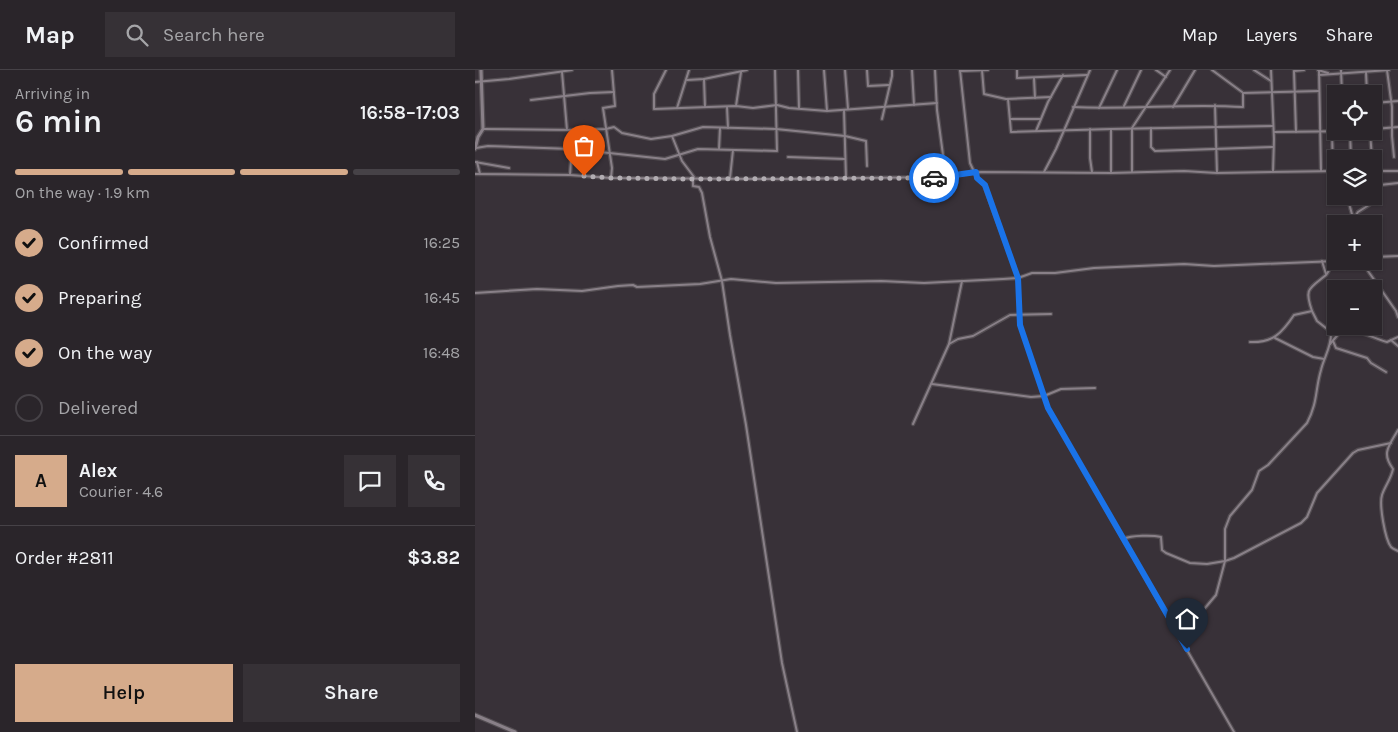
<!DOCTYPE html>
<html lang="en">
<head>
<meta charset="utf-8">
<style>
	:root { --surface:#2a252a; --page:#363136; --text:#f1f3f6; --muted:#a5a5a8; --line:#464247; --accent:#d6ab8b }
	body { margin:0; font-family:Karla,sans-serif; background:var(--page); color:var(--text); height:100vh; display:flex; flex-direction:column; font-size:19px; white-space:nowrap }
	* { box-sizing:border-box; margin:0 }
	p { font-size:16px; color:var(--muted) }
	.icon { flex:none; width:28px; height:28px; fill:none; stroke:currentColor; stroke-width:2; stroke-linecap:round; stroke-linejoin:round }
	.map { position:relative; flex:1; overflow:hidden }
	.panel { display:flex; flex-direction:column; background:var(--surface); width:475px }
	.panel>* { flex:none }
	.fabs { position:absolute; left:852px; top:15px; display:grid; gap:10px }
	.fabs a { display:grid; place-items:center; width:55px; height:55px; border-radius:0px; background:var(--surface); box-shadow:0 1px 4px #0004,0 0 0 1px var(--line); font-size:25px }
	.pin { position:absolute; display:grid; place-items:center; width:42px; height:42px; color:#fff; margin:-51px -21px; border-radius:50% 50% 50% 0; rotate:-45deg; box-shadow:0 0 5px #0007 }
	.pin .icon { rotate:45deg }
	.courier { position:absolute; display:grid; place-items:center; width:50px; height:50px; margin:-25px; border:4px solid #1a73e8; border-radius:50%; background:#fff; color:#222; box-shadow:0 1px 6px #0007 }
	.headline em { font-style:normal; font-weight:600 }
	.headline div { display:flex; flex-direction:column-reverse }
	.headline { display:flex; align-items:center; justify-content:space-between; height:85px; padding:0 15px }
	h1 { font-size:32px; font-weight:600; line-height:38px }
	.bar { display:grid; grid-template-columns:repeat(4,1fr); gap:8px 5px; align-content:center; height:60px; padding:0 15px }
	.bar i { height:6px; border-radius:4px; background:var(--line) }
	.bar .on { background:var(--accent) }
	.bar p { grid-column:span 4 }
	.line { display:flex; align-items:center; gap:12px; padding:0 15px; border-top:1px solid var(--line) }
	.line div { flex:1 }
	.round { display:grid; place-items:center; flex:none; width:52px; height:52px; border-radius:0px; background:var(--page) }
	ol { padding:0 15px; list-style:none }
	li { display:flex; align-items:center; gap:15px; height:55px }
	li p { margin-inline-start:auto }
	li .icon { padding:5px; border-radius:50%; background:var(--accent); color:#111; stroke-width:4 }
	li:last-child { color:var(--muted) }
	li i { width:28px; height:28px; border:2px solid var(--line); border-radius:50% }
	.cta { display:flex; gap:10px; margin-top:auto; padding:10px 15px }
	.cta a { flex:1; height:58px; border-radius:0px; background:var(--accent); color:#111; font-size:20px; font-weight:600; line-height:58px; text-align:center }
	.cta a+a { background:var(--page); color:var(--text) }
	header { display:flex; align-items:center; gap:30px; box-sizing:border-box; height:70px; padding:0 25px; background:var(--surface); border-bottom:1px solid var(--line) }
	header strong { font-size:24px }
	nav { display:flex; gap:28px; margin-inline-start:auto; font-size:18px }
	.search { width:350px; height:45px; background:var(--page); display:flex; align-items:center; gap:12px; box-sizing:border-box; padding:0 18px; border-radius:0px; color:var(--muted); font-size:19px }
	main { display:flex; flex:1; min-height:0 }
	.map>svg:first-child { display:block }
</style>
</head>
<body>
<header>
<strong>Map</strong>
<div class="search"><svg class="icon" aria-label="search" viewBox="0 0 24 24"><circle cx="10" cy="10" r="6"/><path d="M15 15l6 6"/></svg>Search here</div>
<nav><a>Map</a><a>Layers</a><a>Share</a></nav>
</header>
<main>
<section class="panel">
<div class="headline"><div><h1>6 min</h1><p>Arriving in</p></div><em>16:58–17:03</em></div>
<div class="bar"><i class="on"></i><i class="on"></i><i class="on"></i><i></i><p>On the way · 1.9 km</p></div>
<ol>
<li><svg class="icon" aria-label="check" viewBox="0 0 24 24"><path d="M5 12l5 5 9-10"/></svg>Confirmed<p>16:25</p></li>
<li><svg class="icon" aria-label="check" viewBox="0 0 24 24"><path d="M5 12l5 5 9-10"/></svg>Preparing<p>16:45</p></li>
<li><svg class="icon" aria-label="check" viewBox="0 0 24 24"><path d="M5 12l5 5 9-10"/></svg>On the way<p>16:48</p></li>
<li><i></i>Delivered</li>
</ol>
<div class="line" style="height:90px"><b class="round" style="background:var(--accent);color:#111">A</b><div><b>Alex</b><p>Courier · 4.6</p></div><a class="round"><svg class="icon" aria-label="chat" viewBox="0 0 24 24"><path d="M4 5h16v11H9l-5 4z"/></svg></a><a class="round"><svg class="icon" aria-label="phone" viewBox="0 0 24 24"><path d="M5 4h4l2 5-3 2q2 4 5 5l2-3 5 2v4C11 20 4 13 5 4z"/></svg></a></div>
<div class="line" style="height:65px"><div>Order #2811</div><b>$3.82</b></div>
<div class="cta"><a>Help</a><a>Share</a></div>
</section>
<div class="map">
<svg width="923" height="662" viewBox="0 0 923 662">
	<rect width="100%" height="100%" fill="#383138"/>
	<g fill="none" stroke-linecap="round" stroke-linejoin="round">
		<!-- minor casing -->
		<g stroke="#534d52" stroke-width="4.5">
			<g id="minor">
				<path d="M191,0L179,24V39L261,36L278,38L302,35L314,38L352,41L462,33"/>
				<path d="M323,0L324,38"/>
				<path d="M349,0L352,41"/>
				<path d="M370,0L373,39"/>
				<path d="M392,0L393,16L414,15"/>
				<path d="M437,0L439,35"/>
				<path d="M460,0L462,40L468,85"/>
				<path d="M485,0L495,93L502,108L509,115L543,208L545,255L573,338L759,662"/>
				<path d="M507,0L509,24L531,29L576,27"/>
				<path d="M542,0V8L612,5"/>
				<path d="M681,0L691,7"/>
				<path d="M737,0L767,22"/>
				<path d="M779,0L796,11"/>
				<path d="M796,0L799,69L798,102"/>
				<path d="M843,0L853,3"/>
				<path d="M844,0L846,101"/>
				<path d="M866,0L867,24"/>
				<path d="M912,0L917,37V66L919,87"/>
				<path d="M485,1L513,0"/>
				<path d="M87,2L92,60"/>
				<path d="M891,2L892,24"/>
				<path d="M844,5L914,0"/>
				<path d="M559,8L560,28"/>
				<path d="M229,9L230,37"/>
				<path d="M212,10L229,9L272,0"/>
				<path d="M0,12L34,9L97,0"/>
				<path d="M867,24L892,21"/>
				<path d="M533,29L536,62L636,59L798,56"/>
				<path d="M56,30L115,23L139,22"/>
				<path d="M899,33L923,31"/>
				<path d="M740,35L742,103"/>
				<path d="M261,36L266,2"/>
				<path d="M649,36L666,0"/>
				<path d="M252,37L253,58"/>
				<path d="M598,37C655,40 712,33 768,37V23L844,21"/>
				<path d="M698,37L720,0"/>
				<path d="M202,38L214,0"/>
				<path d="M624,38L642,0"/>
				<path d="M369,40L371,108"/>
				<path d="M407,49L417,6V0"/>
				<path d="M535,49H565"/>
				<path d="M676,58V77L680,81L798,77"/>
				<path d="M9,59L98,60L131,59L139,57L147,63L176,69L197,66L228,57L301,59L370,66L391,71L392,96"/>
				<path d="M615,59V88L617,102"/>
				<path d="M636,59V103"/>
				<path d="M899,59L923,57"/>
				<path d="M561,61L573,32L588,5"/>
				<path d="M895,61L897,89"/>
				<path d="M799,62L882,61"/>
				<path d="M821,62L819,1L829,0"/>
				<path d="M857,62L858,101"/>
				<path d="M875,62L876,89"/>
				<path d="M197,66L207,91L219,107"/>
				<path d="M1,78L13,76L97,79L190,89L223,79L302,81L300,0"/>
				<path d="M244,79L245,58"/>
				<path d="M313,87L370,89"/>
				<path d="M0,92L34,98"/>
				<path d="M2,92L5,104"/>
				<path d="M899,101H923"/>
				<path d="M569,102L581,79L615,0"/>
				<path d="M657,102V58L695,0"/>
				<path d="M0,104L95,105L136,108L308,109L462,107L506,102L636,103L709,101L742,103L861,101"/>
				<path d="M95,105L98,60"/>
				<path d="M136,108L137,98L128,38L140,36L137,0"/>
				<path d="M255,108L258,80"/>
				<path d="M218,109V116L224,117L227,123L235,167L247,211L255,265L271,355L307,593L322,662"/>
				<path d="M872,126L878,148"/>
				<path d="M875,154L883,142L897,133L905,115L923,113"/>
				<path d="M899,187L923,186"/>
				<path d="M847,191L851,204"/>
				<path d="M890,191L893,201L921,241L923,247"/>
				<path d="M0,223L62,219L107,221L143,216L158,215L162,217L225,214L256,209L301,213L406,211L449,213L528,209L543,208L557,203H580L619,198L709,194L739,196L861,191"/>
				<path d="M837,241C829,218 834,219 851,205C854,201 857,195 859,191"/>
				<path d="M800,268L838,287L849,289"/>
				<path d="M916,270L923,276"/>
				<path d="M858,271L861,278L892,288L896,293L911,302"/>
				<path d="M474,274L483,269L498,266L535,245L576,244"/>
				<path d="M855,274L866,261V263C884,258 897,268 912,272L923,267"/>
				<path d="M457,314L556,327L569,326L586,319L620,318"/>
				<path d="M438,354L474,274L487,211"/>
				<path d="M923,360C914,376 906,383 918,399C916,409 910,416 907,425C904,435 910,469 916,477C918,479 921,480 923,481"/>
				<path d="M648,469C657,465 678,465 686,467L687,480L691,483L715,493L732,494L750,491L759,488L826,453L832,447L842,423L878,383L883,380L916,373"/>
				<path d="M702,562L725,544L741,525L750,491V459L755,446L777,420L784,401L793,395L832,353C843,332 840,320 846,300C849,287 857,276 856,262L842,251L837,241L819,245C807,263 798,273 775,272"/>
			</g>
		</g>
		<!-- tertiary casing -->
		<g stroke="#534d52" stroke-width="5.5">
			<g id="tertiary">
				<path d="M0,79L3,67L8,59L6,0"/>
				<path d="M0,645L40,662"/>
			</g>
		</g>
		<!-- minor -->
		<use href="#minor" stroke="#898088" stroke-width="2"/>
		<!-- tertiary -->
		<use href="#tertiary" stroke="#898088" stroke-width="3"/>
	</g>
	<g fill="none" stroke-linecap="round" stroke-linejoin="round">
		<!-- done -->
		<path stroke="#b2adb2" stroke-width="5" stroke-dasharray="0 9" d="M109,106L136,108L218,109L459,108"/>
		<!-- route -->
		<path stroke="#1a73e8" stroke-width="6" d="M459,108L501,102L502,108L510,115L543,208L545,255L573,338L712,579"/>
	</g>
</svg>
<div class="fabs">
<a><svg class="icon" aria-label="locate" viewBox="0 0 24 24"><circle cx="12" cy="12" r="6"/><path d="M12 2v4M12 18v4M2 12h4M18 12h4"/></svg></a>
<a><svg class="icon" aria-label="layers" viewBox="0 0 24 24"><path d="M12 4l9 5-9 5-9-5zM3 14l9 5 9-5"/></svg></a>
<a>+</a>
<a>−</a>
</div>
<div class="pin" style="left:109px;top:106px;background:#ea580c"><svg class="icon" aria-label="bag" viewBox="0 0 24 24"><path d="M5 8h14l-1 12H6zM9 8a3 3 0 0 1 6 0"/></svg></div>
<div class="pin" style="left:712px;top:579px;background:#1f2937"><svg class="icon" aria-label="home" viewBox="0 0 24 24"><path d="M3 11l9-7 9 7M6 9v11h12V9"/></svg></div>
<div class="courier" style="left:459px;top:108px"><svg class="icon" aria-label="car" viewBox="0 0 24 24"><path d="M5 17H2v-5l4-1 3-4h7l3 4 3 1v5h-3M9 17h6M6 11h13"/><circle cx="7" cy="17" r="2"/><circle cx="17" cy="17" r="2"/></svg></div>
</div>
</main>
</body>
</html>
